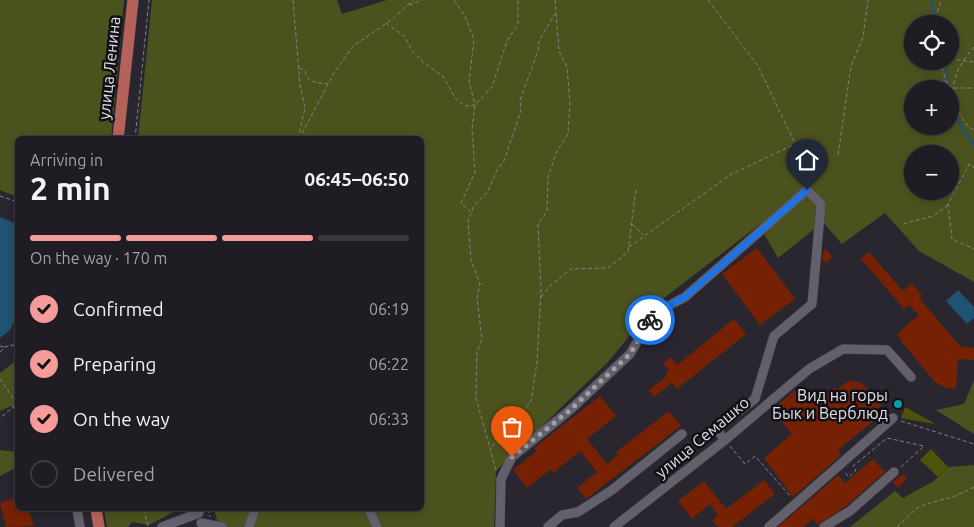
<!DOCTYPE html>
<html lang="en">
<head>
<meta charset="utf-8">
<style>
	:root { --surface:#1f1c23; --page:#27252b; --text:#f1f3f6; --muted:#a1a1a6; --line:#3c3a41; --accent:#f59b9a }
	body { margin:0; font-family:Ubuntu,sans-serif; background:var(--page); color:var(--text); height:100vh; display:flex; flex-direction:column; font-size:19px; white-space:nowrap }
	* { box-sizing:border-box; margin:0 }
	p { font-size:16px; color:var(--muted) }
	.icon { flex:none; width:28px; height:28px; fill:none; stroke:currentColor; stroke-width:2; stroke-linecap:round; stroke-linejoin:round }
	.map { position:relative; flex:1; overflow:hidden }
	.details { position:absolute; left:15px; top:136px; width:409px; height:375px; display:flex; flex-direction:column; background:var(--surface); border-radius:8px; box-shadow:0 2px 8px #0003,0 0 0 1px var(--line) }
	.details>* { flex:none }
	.buttons { position:absolute; left:904px; top:15px; display:grid; gap:10px }
	.buttons a { display:grid; place-items:center; width:55px; height:55px; border-radius:50%; background:var(--surface); box-shadow:0 2px 8px #0003,0 0 0 1px var(--line); font-size:25px }
	.pin { position:absolute; display:grid; place-items:center; width:42px; height:42px; color:#fff; margin:-51px -21px; border-radius:50% 50% 50% 0; rotate:-45deg; box-shadow:0 0 5px #0007 }
	.pin .icon { rotate:45deg }
	.courier { position:absolute; display:grid; place-items:center; width:50px; height:50px; margin:-25px; border:4px solid #1a73e8; border-radius:50%; background:#fff; color:#222; box-shadow:0 1px 6px #0007 }
	.overview em { font-style:normal; font-weight:600 }
	.overview div { display:flex; flex-direction:column-reverse }
	.overview { display:flex; align-items:center; justify-content:space-between; height:85px; padding:0 15px }
	h1 { font-size:32px; font-weight:600; line-height:38px }
	.bar { display:grid; grid-template-columns:repeat(4,1fr); gap:8px 5px; align-content:center; height:60px; padding:0 15px }
	.bar i { height:6px; border-radius:4px; background:var(--line) }
	.bar .active { background:var(--accent) }
	.bar p { grid-column:span 4 }
	ol { padding:0 15px; list-style:none }
	li { display:flex; align-items:center; gap:15px; height:55px }
	li p { margin-inline-start:auto }
	li .icon { padding:5px; border-radius:50%; background:var(--accent); color:#111; stroke-width:4 }
	li:last-child { color:var(--muted) }
	li i { width:28px; height:28px; border:2px solid var(--line); border-radius:50% }
	.map>svg:first-child { display:block }
</style>
</head>
<body>
<div class="map">
<svg width="974" height="527" viewBox="0 0 974 527">
	<rect width="100%" height="100%" fill="#29262f"/>
	<!-- green -->
	<g fill="#4d5409">
		<path d="M905,407L934,423V424L901,418Z"/>
		<path d="M931,449L948,467L938,477L920,460Z"/>
	</g>
	<!-- forest -->
	<g fill="#4c521e" fill-rule="evenodd">
		<path d="M0,0H124L111,139H18L17,197L0,190Z"/>
		<path d="M152,0H337L342,14L387,0H974V282L919,251L885,213L842,244L823,222L778,258L759,225L655,305L608,362L496,471L494,527H219L214,509H421V139H138ZM912,24H950V61H912ZM912,89H950V126H912ZM912,154H950V191H912Z"/>
		<path d="M17,360V413L11,406L0,411V373Z"/>
		<path d="M974,380V434L936,410L964,404Z"/>
		<path d="M0,450L18,452L17,467L0,476Z"/>
		<path d="M974,465V527H850L895,491L903,498L934,481L948,467Z"/>
		<path d="M104,509H179L149,525L132,522L128,527H107Z"/>
	</g>
	<!-- water -->
	<g fill="#205271">
		<path d="M0,217L17,224V317L9,331L0,338Z"/>
		<path d="M958,290L974,307V318L967,324L946,301Z"/>
	</g>
	<g fill="none" stroke-linecap="round" stroke-linejoin="round">
		<!-- stream -->
		<g stroke="#205271" stroke-width="2.5">
			<path d="M931,0L938,24"/>
			<path d="M945,61L948,89"/>
			<path d="M950,110L974,146"/>
		</g>
	</g>
	<!-- building -->
	<g fill="#762104">
		<path d="M757,248L795,299L760,325L722,274Z"/>
		<path d="M825,248L833,257L826,263L822,259Z"/>
		<path d="M869,252L903,291L912,284L922,295L919,298L960,346L974,348V360L958,359L956,389L946,388L935,382L900,340L901,339L897,334L919,315L909,305L904,309L861,259Z"/>
		<path d="M734,319L746,334L677,389L672,383L654,397L649,390L667,376L665,374L669,370L663,363L671,357L677,365Z"/>
		<path d="M848,381L860,382L882,405L872,413V422L838,450L841,455L793,497L764,458L792,434L772,410L799,387L813,404L835,387L837,390Z"/>
		<path d="M600,396L616,416L587,439L607,464L618,455L616,452L669,411L681,426L586,499L577,488L597,472L580,451L553,473L551,469L527,488L513,470L537,451L534,448Z"/>
		<path d="M873,459L885,472L846,506L818,525L813,519L803,527H778L838,475L845,483Z"/>
		<path d="M903,474L907,479L898,488L893,482Z"/>
		<path d="M764,480L775,494L732,527H718L712,520L718,515L710,504L692,519L678,501L704,481L726,509Z"/>
		<path d="M18,497V509H28L34,526L6,527L0,503Z"/>
	</g>
	<g fill="none" stroke-linecap="round" stroke-linejoin="round">
		<!-- minor casing -->
		<g stroke="#444149" stroke-width="10">
			<g id="minor">
				<path d="M77,509L80,527"/>
				<path d="M369,509L377,527"/>
				<path d="M201,523L222,527"/>
				<path d="M162,527L199,513"/>
				<path d="M249,527L255,509"/>
				<path d="M500,527L501,479L512,457L570,410L630,354L653,314L685,297L807,190L821,204L812,304L774,336L755,399L716,429L725,440"/>
				<path d="M548,527L562,515L578,512L612,490L682,434"/>
				<path d="M614,527L725,440L809,369L843,349L887,350L911,377"/>
				<path d="M769,527L893,418"/>
				<path d="M824,527L850,511L894,472"/>
			</g>
		</g>
		<!-- major casing -->
		<g stroke="#444149" stroke-width="12">
			<g id="major">
				<path d="M118,139L133,0"/>
				<path d="M96,509L99,527"/>
			</g>
		</g>
		<!-- path -->
		<g stroke="#828088" stroke-width="1" stroke-dasharray="4 2.5" stroke-linecap="butt">
			<path d="M293,0L300,85L305,108L298,139"/>
			<path d="M708,0L758,66L801,156L816,179L812,184"/>
			<path d="M409,5L422,0"/>
			<path d="M386,23L405,37L412,51L424,63L443,76L455,98L465,106L475,105L469,81L474,40L465,16L454,0"/>
			<path d="M932,24L942,0"/>
			<path d="M974,47C957,66 944,91 961,116C965,122 967,127 974,130"/>
			<path d="M908,54L912,49"/>
			<path d="M950,59L974,62"/>
			<path d="M940,61L946,81L952,88H974"/>
			<path d="M299,68L305,71C308,84 317,82 328,84"/>
			<path d="M135,139L149,0"/>
			<path d="M299,139L334,73L353,46L390,21L413,0"/>
			<path d="M838,155L851,66L863,37L868,0"/>
			<path d="M974,168L970,163L948,204L952,239L974,249"/>
			<path d="M0,196L18,202"/>
			<path d="M471,212L461,203L475,172L472,129L475,105L492,87L507,41L518,24V0"/>
			<path d="M632,224L643,235"/>
			<path d="M903,224L933,216L948,205"/>
			<path d="M629,247L730,175L795,144"/>
			<path d="M541,297L552,284L571,269L608,268L628,252L636,188"/>
			<path d="M0,346L4,347"/>
			<path d="M0,352L5,347L12,345L18,347"/>
			<path d="M0,379L17,404L0,418"/>
			<path d="M901,421L974,444"/>
			<path d="M492,446L507,435L531,401L537,362L541,291L538,224L547,211L548,177L556,153L568,134L570,103L567,67L559,51L556,13"/>
			<path d="M730,446L745,464L755,456L791,497"/>
			<path d="M496,470L476,398L477,351L482,340L477,297L480,284L471,260L468,221L474,206L488,191L497,170L504,161L521,111L520,100L538,51L539,41L556,12L555,0"/>
			<path d="M845,473L849,477L856,470L853,466L887,438L924,446L901,467"/>
			<path d="M144,509L148,527"/>
			<path d="M208,509L210,517"/>
			<path d="M897,527L917,508L926,504L953,497L974,487"/>
		</g>
		<!-- minor -->
		<use href="#minor" stroke="#64606b" stroke-width="9"/>
		<!-- major -->
		<use href="#major" stroke="#b76259" stroke-width="11"/>
	</g>
	<g fill="none" stroke-linecap="round" stroke-linejoin="round">
		<!-- done -->
		<path stroke="#a19fa7" stroke-width="5" stroke-dasharray="0 9" d="M512,457L570,410L630,354L650,320"/>
		<!-- route -->
		<path stroke="#1a73e8" stroke-width="6" d="M650,320L653,314L685,297L807,190"/>
	</g>
	<!-- markers -->
	<circle fill="#0f9aa8" stroke="#111014" stroke-width="2" cx="898" cy="404" r="5"/>
	<g text-anchor="middle" stroke-width="5" stroke-linejoin="round" paint-order="stroke">
		<!-- street labels -->
		<g font-size="16" fill="#e2e0e7" stroke="#111014">
			<text transform="translate(109 68) rotate(-84)" y="6">улица Ленина</text>
			<text transform="translate(702 437) rotate(-40)" y="6">улица Семашко</text>
		</g>
		<!-- poi labels -->
		<g font-size="16" fill="#e2e0e7" stroke="#111014" text-anchor="end">
			<text x="888" y="401">Вид на горы<tspan x="888" dy="18">Бык и Верблюд</tspan></text>
		</g>
	</g>
</svg>
<div class="buttons">
<a><svg class="icon" aria-label="locate" viewBox="0 0 24 24"><circle cx="12" cy="12" r="6"/><path d="M12 2v4M12 18v4M2 12h4M18 12h4"/></svg></a>
<a>+</a>
<a>−</a>
</div>
<div class="pin" style="left:512px;top:457px;background:#ea580c"><svg class="icon" aria-label="bag" viewBox="0 0 24 24"><path d="M5 8h14l-1 12H6zM9 8a3 3 0 0 1 6 0"/></svg></div>
<div class="pin" style="left:807px;top:190px;background:#1f2937"><svg class="icon" aria-label="home" viewBox="0 0 24 24"><path d="M3 11l9-7 9 7M6 9v11h12V9"/></svg></div>
<div class="courier" style="left:650px;top:320px"><svg class="icon" aria-label="bike" viewBox="0 0 24 24"><circle cx="6" cy="16" r="4"/><circle cx="18" cy="16" r="4"/><path d="M6 16l4-8h5l3 8M10 8l3 8H6M13 5h3"/></svg></div>
<section class="details">
<div class="overview"><div><h1>2 min</h1><p>Arriving in</p></div><em>06:45–06:50</em></div>
<div class="bar"><i class="active"></i><i class="active"></i><i class="active"></i><i></i><p>On the way · 170 m</p></div>
<ol>
<li><svg class="icon" aria-label="check" viewBox="0 0 24 24"><path d="M5 12l5 5 9-10"/></svg>Confirmed<p>06:19</p></li>
<li><svg class="icon" aria-label="check" viewBox="0 0 24 24"><path d="M5 12l5 5 9-10"/></svg>Preparing<p>06:22</p></li>
<li><svg class="icon" aria-label="check" viewBox="0 0 24 24"><path d="M5 12l5 5 9-10"/></svg>On the way<p>06:33</p></li>
<li><i></i>Delivered</li>
</ol>
</section>
</div>
</body>
</html>
